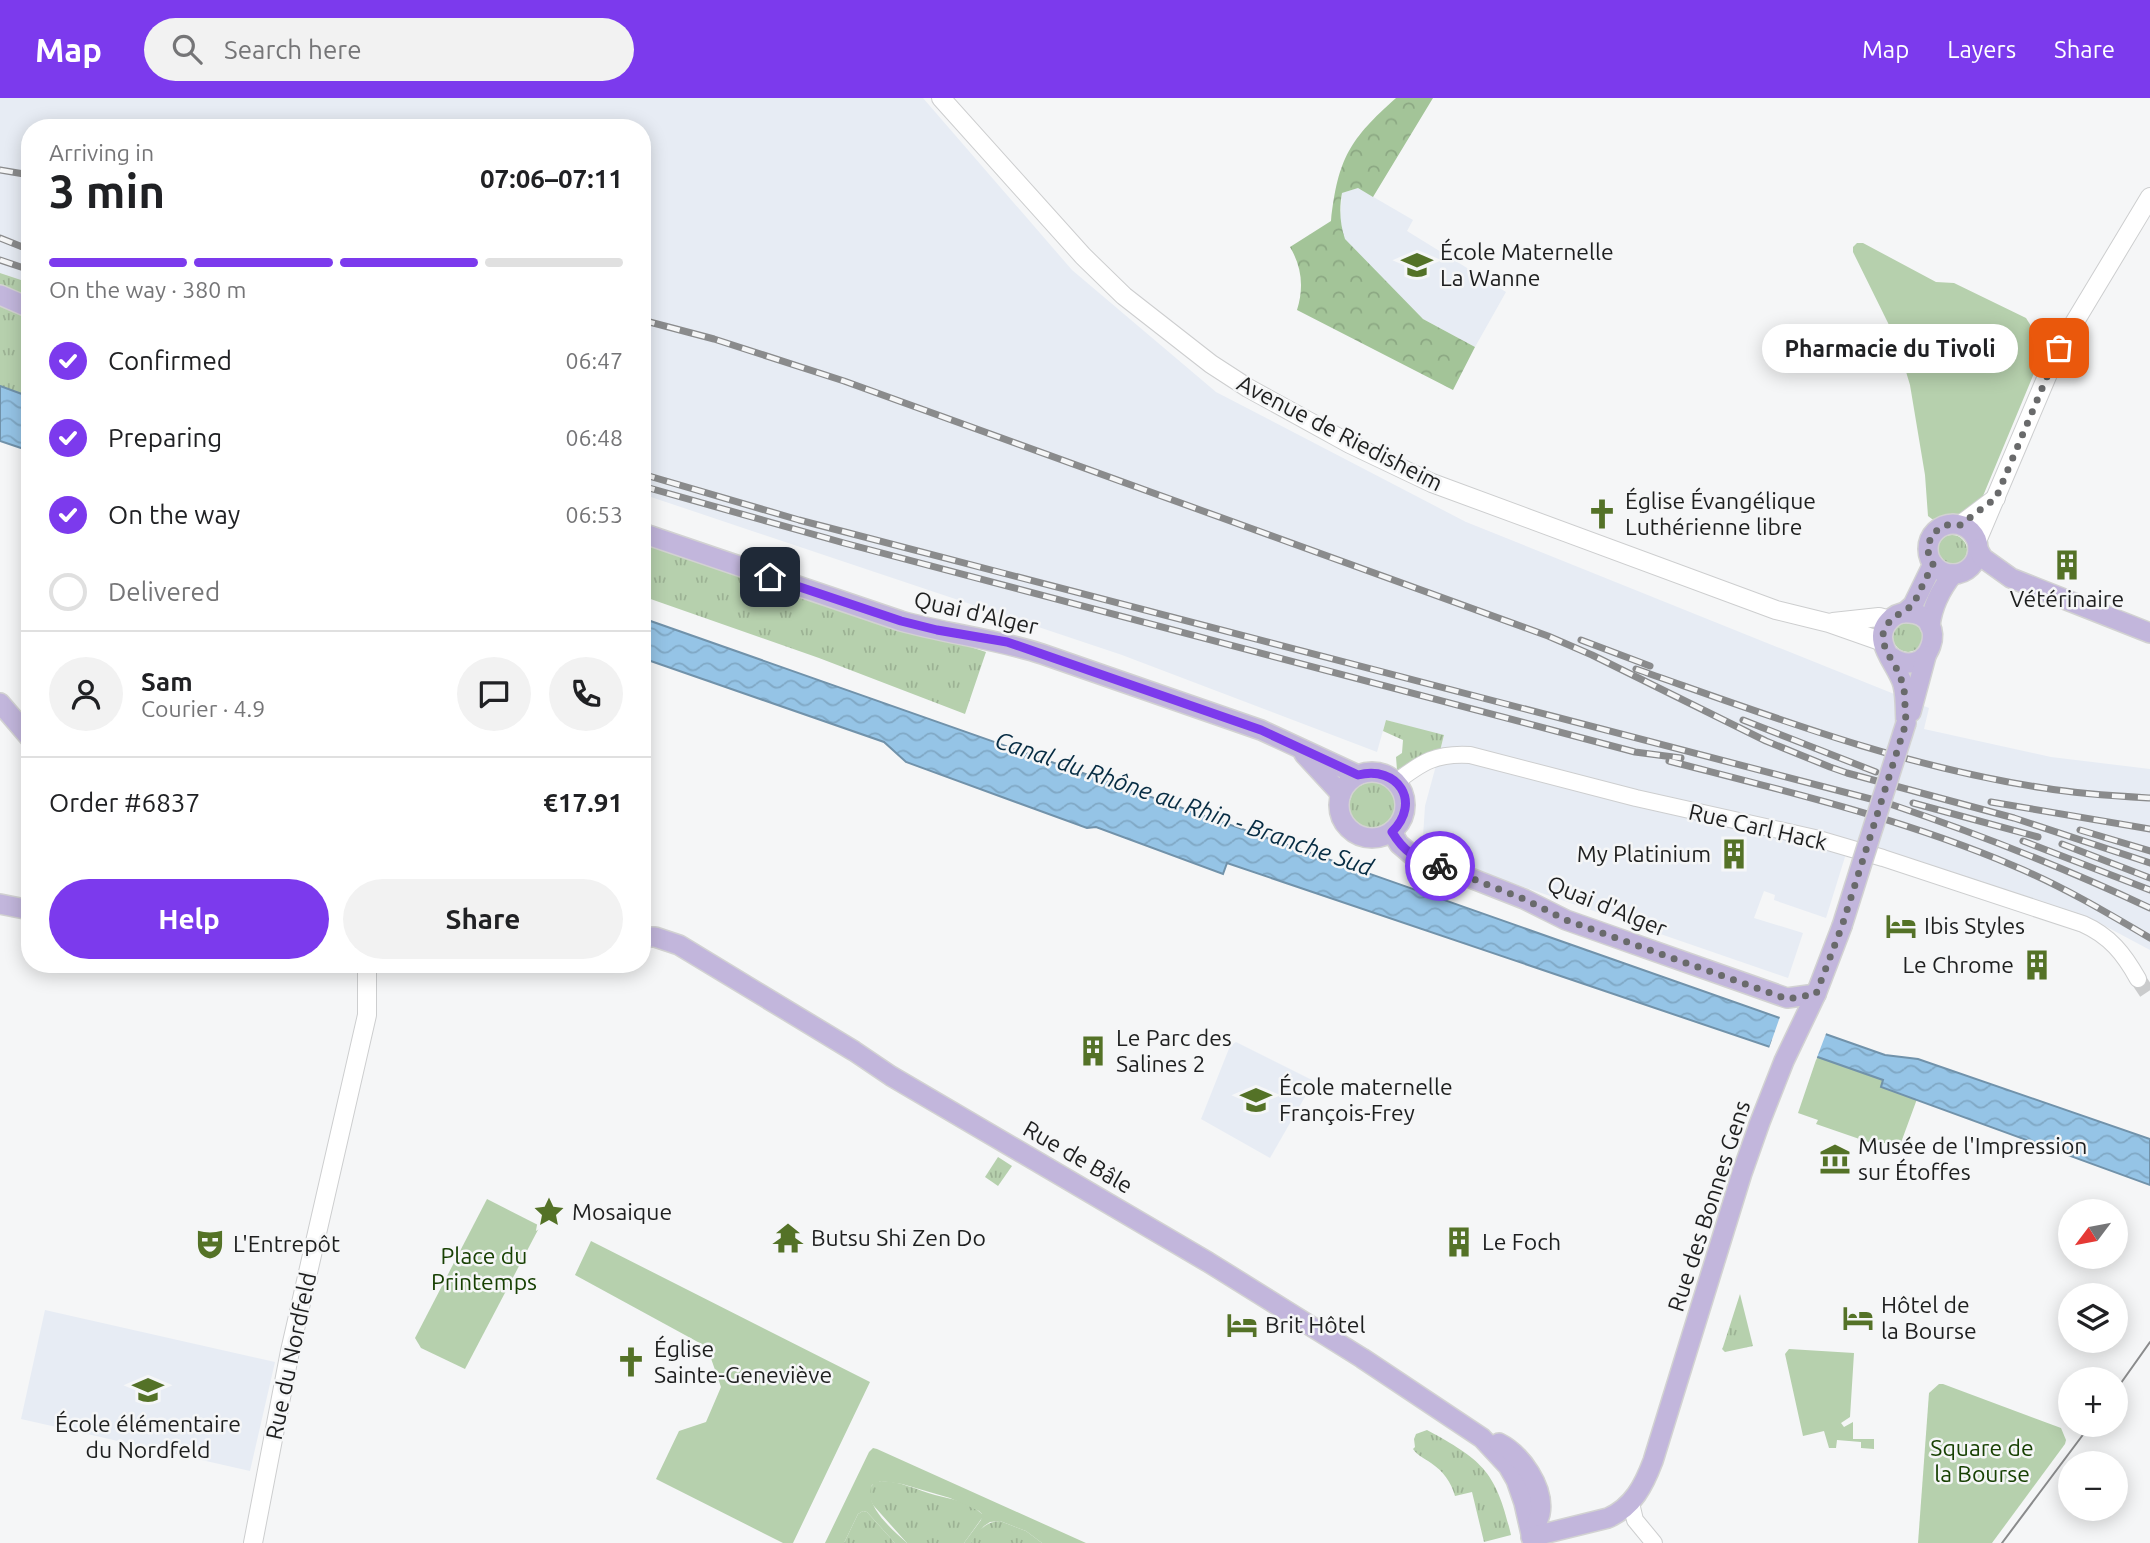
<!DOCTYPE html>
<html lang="en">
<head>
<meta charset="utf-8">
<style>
	:root { --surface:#fff; --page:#f2f2f2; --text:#202124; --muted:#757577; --line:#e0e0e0; --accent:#7c3aed }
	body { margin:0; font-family:Ubuntu,sans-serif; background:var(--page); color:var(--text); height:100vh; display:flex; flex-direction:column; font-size:26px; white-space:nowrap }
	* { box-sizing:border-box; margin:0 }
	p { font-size:23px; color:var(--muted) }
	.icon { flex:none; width:38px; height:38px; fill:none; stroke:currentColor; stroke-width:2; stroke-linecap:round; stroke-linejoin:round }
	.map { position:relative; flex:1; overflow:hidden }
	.sheet { position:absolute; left:21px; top:21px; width:630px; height:854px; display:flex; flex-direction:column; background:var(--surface); border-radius:28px; box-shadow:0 4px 18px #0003 }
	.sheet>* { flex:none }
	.needle { width:46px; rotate:238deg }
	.buttons { position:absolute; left:2058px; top:1101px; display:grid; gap:14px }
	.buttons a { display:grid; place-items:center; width:70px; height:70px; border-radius:50%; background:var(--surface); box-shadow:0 4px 18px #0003; font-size:35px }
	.pin { position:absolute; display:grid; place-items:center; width:60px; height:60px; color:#fff; margin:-30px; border-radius:14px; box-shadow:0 4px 10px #0006 }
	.courier { position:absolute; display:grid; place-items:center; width:70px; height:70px; margin:-35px; border:5px solid #7c3aed; border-radius:50%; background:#fff; color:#222; box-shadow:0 2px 9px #0007 }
	.bubble { position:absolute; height:49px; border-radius:24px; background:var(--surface); box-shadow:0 4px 18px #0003; font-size:23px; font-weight:700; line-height:49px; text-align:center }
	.overview em { font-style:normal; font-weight:700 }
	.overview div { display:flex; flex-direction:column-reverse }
	.overview { display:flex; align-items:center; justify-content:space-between; height:119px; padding:0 28px }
	h1 { font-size:46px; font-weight:700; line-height:52px }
	.bar { display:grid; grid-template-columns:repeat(4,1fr); gap:10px 7px; align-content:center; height:84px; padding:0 28px }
	.bar i { height:9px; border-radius:5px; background:var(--line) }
	.bar .current { background:var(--accent) }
	.bar p { grid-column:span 4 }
	.line { display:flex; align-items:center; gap:18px; padding:0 28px; border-top:2px solid var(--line) }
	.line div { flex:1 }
	.round { display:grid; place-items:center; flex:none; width:74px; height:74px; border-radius:37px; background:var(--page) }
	ol { padding:0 28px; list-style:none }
	li { display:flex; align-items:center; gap:21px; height:77px }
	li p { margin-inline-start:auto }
	li .icon { padding:7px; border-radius:50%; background:var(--accent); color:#fff; stroke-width:4 }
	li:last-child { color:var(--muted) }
	li i { width:38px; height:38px; border:4px solid var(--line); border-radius:50% }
	.cta { display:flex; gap:14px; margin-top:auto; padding:14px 28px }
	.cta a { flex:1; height:80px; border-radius:42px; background:var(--accent); color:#fff; font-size:28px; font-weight:700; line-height:80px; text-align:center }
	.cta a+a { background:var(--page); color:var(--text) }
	header { display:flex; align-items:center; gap:42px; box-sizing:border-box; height:98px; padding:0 35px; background:var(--accent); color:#fff }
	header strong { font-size:33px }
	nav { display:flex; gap:38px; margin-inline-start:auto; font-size:24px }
	.search { width:490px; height:63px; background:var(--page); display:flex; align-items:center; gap:18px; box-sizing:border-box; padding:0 24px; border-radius:38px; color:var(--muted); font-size:26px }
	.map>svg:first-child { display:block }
</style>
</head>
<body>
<header>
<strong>Map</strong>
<div class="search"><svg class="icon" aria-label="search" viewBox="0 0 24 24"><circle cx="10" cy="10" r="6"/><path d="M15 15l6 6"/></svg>Search here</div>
<nav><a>Map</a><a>Layers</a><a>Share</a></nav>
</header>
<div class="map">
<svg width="2150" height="1445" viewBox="0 0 2150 1445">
	<defs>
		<pattern id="grass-tufts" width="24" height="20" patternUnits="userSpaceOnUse" patternTransform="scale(1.75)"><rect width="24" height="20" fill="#b6d0ad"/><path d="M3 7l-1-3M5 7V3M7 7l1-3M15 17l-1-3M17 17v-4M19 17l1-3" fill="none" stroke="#9cb294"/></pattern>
		<pattern id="forest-crowns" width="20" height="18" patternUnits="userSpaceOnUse" patternTransform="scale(1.75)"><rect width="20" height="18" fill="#a3c498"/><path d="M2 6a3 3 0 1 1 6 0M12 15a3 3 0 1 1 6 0" fill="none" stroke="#8ca883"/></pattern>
		<pattern id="water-waves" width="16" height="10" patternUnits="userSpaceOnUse" patternTransform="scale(1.75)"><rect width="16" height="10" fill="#95c4e6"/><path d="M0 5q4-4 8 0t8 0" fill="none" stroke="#80a8c5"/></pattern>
	</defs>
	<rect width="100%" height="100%" fill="#f5f6f7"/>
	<!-- built -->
	<g fill="#e7ecf4">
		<path d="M0,0H923L1072,172L1216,294L1466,424L1929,610L1924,631L2051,659L2150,671V852L2090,820L1849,746L1826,820L1774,802L1775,797L1764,793L1754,820L1803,835L1788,880L1422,754L1425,708L1444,638L1386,622L1377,654L1122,557L642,396V30H30V185L0,175Z"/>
		<path d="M1358,90L1413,122L1407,133L1506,194L1475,249L1423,221L1344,141L1340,122L1342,95Z"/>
		<path d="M1236,944L1314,983L1270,1060L1201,1021L1230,948Z"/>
		<path d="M45,1212L275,1264L250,1373L21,1321Z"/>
	</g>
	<!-- grass -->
	<g fill="url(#grass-tufts)">
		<path d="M0,175L30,185V201L0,188Z"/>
		<path d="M0,206L30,217V299L0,288Z"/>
		<circle cx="1952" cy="452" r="15"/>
		<path d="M642,442L986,554L965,616L819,560L642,498Z"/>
		<circle cx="1908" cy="539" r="15"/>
		<path d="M1386,622L1444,637L1440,653L1411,664L1397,672L1396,659L1402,655L1403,642L1383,633Z"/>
		<circle cx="1372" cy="707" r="23"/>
		<path d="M998,1059L1012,1068L998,1088L985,1079Z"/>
		<path d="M1740,1196L1753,1248L1725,1254L1722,1251L1723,1249Z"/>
		<path d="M1427,1332C1484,1363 1496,1374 1511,1437L1484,1444L1472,1394L1455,1398C1451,1384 1443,1373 1431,1365C1424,1360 1418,1358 1413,1351L1415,1349L1414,1341L1416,1336Z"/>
		<path d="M881,1383C900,1383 917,1392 935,1397C951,1401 970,1404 982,1416V1420L964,1445H907L873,1407L870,1400V1390L874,1385Z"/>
		<path d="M863,1413L867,1414L895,1445H844L858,1416Z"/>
		<path d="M1000,1423L1026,1433L1042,1445H970C978,1433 985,1424 1000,1423Z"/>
	</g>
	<!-- forest -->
	<path fill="url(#forest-crowns)" d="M1396,0H1433L1373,99L1358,90L1342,95C1339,111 1340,126 1345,141L1423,221L1475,249L1453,292L1297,212C1304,190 1302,169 1290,149L1331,123C1338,60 1350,41 1396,0Z"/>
	<!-- green -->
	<g fill="#b6d0ad">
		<path d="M1857,145H1863L1936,184L1954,185L2026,220L2038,239L2040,258L2037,268L1983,398C1972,415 1951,421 1932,421L1928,418L1925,377L1910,287L1901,257L1890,229L1853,154V149Z"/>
		<path d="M1817,959L1884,982L1882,989L1917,1001L1899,1050L1873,1041L1871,1045L1816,1026L1818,1022L1798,1015Z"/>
		<path d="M487,1101L540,1128L465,1271L421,1250L415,1240Z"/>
		<path d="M591,1143L870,1284L793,1445H783L656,1381L679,1333L706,1324L721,1289L707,1249L575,1177Z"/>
		<path d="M1789,1251L1854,1255L1850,1319L1841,1325L1844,1329L1853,1324V1341H1874V1351L1861,1350V1344L1837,1342L1836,1350H1829L1824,1333L1803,1338L1785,1256Z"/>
		<path d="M1939,1286H1943L2061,1330L2066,1342L2065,1346L1992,1445H1918L1929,1295Z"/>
		<path d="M873,1350L877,1351L1086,1445H1042L1026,1433L1000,1423L990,1424L984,1428L970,1445H964L981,1422L982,1416L979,1413L950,1400L902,1386L881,1383L872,1387C863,1408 893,1432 907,1445H895L867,1414L863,1413L858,1416L844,1445H825L869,1354Z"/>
	</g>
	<!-- water -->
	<g fill="url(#water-waves)" stroke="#7192aa" stroke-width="2">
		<path d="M0,288L30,299V353L0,343Z"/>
		<path d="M642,520L1885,957L1918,961L2150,1041V1087L1881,989L1883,982L1772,943L1770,949L1227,765L1223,776L1096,729L1087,730L906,664L884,644L642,560Z"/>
	</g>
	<!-- pier -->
	<path fill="#f5f6f7" d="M1781,916L1827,933L1816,962L1774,947L1772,952L1768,953Z"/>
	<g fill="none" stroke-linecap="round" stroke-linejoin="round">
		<!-- tertiary-tunnel -->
		<path stroke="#cacbcc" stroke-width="16" stroke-dasharray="16 8" stroke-linecap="butt" d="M2138,881L2150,899"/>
		<!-- tertiary casing -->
		<g stroke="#cdcecf" stroke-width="18">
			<g id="tertiary">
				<path d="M1396,684C1422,664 1436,655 1470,657L1636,700L1815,740L1883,760L2083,826C2110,838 2124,856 2138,881"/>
				<path d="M1631,1405L1635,1422L1654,1445"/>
			</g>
		</g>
		<!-- secondary casing -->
		<g stroke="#cdcecf" stroke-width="20">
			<g id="secondary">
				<path d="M941,0L1083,158L1124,198L1211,266L1248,290L1350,346L1432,385L1776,512L1829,525L1883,544"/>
				<path d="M1960,427L1996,400"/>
				<path d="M1977,443L2059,250L2150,99"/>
				<path d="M1833,524L1879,519L1890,522"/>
				<path d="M253,1445L290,1253L367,917V866"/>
			</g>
		</g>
		<!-- primary casing -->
		<g stroke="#d2d2d2" stroke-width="22">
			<g id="primary">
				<path d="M0,197L30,210"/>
				<circle cx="1953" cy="451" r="25"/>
				<path d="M642,435L901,523C948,536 996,541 1042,556L1261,632L1358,677"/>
				<path d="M1978,451L1983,460L2011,480L2150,535"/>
				<path d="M1904,515L1913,507L1933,466"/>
				<path d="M1930,528C1932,509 1941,491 1953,476"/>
				<path d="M1890,558C1930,587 1952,517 1909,515C1901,514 1894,517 1889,523C1870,543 1898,567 1903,587C1906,599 1905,613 1906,625"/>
				<path d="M0,605L30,640"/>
				<path d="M1911,614L1926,558"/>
				<path d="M1304,656L1341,696"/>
				<circle cx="1372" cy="707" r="33"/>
				<path d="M1392,734L1399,746L1412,757L1524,801L1566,822L1787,900L1816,896"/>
				<path d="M0,806L30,812"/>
				<path d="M642,839H655L679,847L854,953L891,978L1208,1164L1362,1260L1482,1340L1508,1368L1516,1382L1524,1405L1533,1445"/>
				<path d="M1499,1345C1521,1356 1545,1390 1540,1416C1538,1423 1534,1431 1532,1438"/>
				<path d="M1531,1439L1608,1420C1633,1409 1644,1387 1653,1363L1742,1075L1760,1024L1784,963L1816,896L1842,828"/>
			</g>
		</g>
		<!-- tertiary -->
		<use href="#tertiary" stroke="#fff" stroke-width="16"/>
		<!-- secondary -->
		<use href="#secondary" stroke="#fff" stroke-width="18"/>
		<!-- primary -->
		<use href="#primary" stroke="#c2b6dc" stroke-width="19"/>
		<!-- tram -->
		<g stroke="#8a8b8c" stroke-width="2">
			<path d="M2116,1292L2150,1244"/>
			<path d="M2002,1445L2091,1326"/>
		</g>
		<!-- rail casing -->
		<g stroke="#8a8b8c" stroke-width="7">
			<g id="rail">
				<path d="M0,72L30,77"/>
				<path d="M0,140L30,152"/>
				<path d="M0,162L30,172"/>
				<path d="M642,222L714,241L844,283L1548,538L1592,557L1766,643L1830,669L1847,675L2014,720L2150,765"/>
				<path d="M642,376L799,422L1890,706C1978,736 2065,770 2150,810"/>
				<path d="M642,388L844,445L1635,654L1681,660"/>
				<path d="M1581,542L1650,568"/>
				<path d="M1636,571C1770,618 1903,669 2044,690C2079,696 2115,698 2150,700"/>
				<path d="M1743,622L1876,674"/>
				<path d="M1669,663C1785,693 1904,721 2014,768C2062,788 2106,814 2150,840"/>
				<path d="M1991,704L2150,731"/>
				<path d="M1913,705L2038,739"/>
				<path d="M2080,732L2150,753"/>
				<path d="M2023,743L2150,792"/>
				<path d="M2062,746L2150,780"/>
			</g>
		</g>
		<!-- rail -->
		<use href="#rail" stroke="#f5f6f7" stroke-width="4.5" stroke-dasharray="13" stroke-linecap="butt"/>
		<!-- primary-bridge casing -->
		<g stroke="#d2d2d2" stroke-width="22" stroke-linecap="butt">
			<path id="primary-bridge" d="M1842,828L1906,625"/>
		</g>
		<!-- primary-bridge -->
		<use href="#primary-bridge" stroke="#c2b6dc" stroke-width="19"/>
	</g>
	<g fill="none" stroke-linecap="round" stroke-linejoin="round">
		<!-- done -->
		<path stroke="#696a6b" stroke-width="7" stroke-dasharray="0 12.6" d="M1440,768L1524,801L1566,822L1787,901L1816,896L1842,828L1906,625L1904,589L1898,573L1885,551L1883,536L1890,522L1913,507L1933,466L1927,451L1932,436L1945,427H1960L1996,400L2059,250"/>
		<!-- route -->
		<path stroke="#7c3aed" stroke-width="9" d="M770,479L901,523L937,532L1007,544L1042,556L1261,632L1358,677C1398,667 1422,704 1392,734C1406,757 1416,759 1440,768"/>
	</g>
	<!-- icons -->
	<defs>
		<g id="school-bare" transform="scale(2.415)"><path d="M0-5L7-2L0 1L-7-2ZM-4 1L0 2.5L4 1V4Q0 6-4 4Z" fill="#547227" stroke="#f5f6f7" stroke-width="2.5" paint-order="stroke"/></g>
		<g id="church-bare" transform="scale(2.415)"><path d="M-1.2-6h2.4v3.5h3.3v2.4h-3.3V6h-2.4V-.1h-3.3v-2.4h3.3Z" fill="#547227" stroke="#f5f6f7" stroke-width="2.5" paint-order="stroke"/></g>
		<g id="building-bare" transform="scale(2.415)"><path d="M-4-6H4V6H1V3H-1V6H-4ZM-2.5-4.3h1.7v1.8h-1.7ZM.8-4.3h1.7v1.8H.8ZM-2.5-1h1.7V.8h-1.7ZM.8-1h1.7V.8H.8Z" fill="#547227" stroke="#f5f6f7" stroke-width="2.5" paint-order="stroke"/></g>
		<g id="hotel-bare" transform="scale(2.415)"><path d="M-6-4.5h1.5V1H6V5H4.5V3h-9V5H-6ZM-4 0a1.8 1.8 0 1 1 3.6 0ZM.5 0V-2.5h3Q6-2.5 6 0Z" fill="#547227" stroke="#f5f6f7" stroke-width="2.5" paint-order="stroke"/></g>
		<g id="museum-bare" transform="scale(2.415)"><path d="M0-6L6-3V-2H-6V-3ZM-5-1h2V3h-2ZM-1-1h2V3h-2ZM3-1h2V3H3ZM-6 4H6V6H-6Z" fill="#547227" stroke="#f5f6f7" stroke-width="2.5" paint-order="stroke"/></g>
		<g id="sight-bare" transform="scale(2.415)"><path d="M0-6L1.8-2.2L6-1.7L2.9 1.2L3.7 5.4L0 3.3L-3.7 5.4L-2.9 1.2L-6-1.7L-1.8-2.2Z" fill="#547227" stroke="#f5f6f7" stroke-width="2.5" paint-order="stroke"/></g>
		<g id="temple-bare" transform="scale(2.415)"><path d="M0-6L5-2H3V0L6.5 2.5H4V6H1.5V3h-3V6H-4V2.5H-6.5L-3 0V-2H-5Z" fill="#547227" stroke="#f5f6f7" stroke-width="2.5" paint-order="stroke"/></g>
		<g id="theatre-bare" transform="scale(2.415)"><path d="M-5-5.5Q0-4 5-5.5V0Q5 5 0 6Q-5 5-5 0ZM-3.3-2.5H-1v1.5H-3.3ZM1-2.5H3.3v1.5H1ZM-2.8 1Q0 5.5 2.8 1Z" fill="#547227" stroke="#f5f6f7" stroke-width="2.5" paint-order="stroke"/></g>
	</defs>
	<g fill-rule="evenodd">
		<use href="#school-bare" x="1417" y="167"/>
		<use href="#church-bare" x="1602" y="416"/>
		<use href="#building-bare" x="2067" y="467"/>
		<use href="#building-bare" x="1734" y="756"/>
		<use href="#hotel-bare" x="1901" y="828"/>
		<use href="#building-bare" x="2037" y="867"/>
		<use href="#building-bare" x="1093" y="953"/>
		<use href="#school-bare" x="1256" y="1002"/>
		<use href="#museum-bare" x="1835" y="1061"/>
		<use href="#sight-bare" x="549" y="1114"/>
		<use href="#temple-bare" x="788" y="1140"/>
		<use href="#building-bare" x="1459" y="1144"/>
		<use href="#theatre-bare" x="210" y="1146"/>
		<use href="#hotel-bare" x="1858" y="1220"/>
		<use href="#hotel-bare" x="1242" y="1227"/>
		<use href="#church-bare" x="631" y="1264"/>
		<use href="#school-bare" x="148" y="1292"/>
	</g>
	<g text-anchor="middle" stroke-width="5" stroke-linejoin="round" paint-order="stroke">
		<!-- poi labels -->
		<g font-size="23" fill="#1e1f1f" stroke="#f5f6f7" text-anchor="start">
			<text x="1440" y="162">École Maternelle<tspan x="1440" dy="26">La Wanne</tspan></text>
			<text x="1625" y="411">Église Évangélique<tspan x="1625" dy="26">Luthérienne libre</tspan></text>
			<text x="2067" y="509" text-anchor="middle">Vétérinaire</text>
			<text x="1711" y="764" text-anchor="end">My Platinium</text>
			<text x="1924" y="836">Ibis Styles</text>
			<text x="2014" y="875" text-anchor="end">Le Chrome</text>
			<text x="1116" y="948">Le Parc des<tspan x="1116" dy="26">Salines 2</tspan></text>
			<text x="1279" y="997">École maternelle<tspan x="1279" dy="26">François-Frey</tspan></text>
			<text x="1858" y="1056">Musée de l'Impression<tspan x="1858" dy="26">sur Étoffes</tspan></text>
			<text x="572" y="1122">Mosaique</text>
			<text x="811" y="1148">Butsu Shi Zen Do</text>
			<text x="1482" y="1152">Le Foch</text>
			<text x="233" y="1154">L'Entrepôt</text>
			<text x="1881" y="1215">Hôtel de<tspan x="1881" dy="26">la Bourse</tspan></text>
			<text x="1265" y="1235">Brit Hôtel</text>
			<text x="654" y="1259">Église<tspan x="654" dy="26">Sainte-Geneviève</tspan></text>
			<text x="148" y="1334" text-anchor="middle">École élémentaire<tspan x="148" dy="26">du Nordfeld</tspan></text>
		</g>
		<!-- street labels -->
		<g font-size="23" fill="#1e1f1f" stroke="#f5f6f7">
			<text transform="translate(1340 335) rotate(27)" y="8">Avenue de Riedisheim</text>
			<text transform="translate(976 515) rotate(13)" y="8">Quai d'Alger</text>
			<text transform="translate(1758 729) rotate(13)" y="8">Rue Carl Hack</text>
			<text transform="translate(1607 808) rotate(22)" y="8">Quai d'Alger</text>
			<text transform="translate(1078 1059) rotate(30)" y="8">Rue de Bâle</text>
			<text transform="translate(1709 1108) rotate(-72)" y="8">Rue des Bonnes Gens</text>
			<text transform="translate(291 1258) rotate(-78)" y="8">Rue du Nordfeld</text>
		</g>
		<!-- park labels -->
		<g font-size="23" fill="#174002" stroke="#f5f6f7">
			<text x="484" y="1166">Place du<tspan x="484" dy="26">Printemps</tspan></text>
			<text x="1982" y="1358">Square de<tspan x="1982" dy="26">la Bourse</tspan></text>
		</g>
		<!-- water labels -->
		<g font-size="24" font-style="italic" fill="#062c43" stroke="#f5f6f7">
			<text transform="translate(1184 706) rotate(19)" y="8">Canal du Rhône au Rhin - Branche Sud</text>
		</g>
	</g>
</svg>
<div class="buttons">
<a><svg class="needle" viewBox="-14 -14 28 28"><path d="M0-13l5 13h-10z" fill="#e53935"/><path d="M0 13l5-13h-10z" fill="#757577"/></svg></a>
<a><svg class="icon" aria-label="layers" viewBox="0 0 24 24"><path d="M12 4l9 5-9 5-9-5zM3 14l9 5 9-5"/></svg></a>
<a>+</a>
<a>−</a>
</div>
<div class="pin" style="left:2059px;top:250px;background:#ea580c"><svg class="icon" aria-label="bag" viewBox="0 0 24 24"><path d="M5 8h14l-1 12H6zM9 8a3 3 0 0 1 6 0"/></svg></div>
<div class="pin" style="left:770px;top:479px;background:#1f2937"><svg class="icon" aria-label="home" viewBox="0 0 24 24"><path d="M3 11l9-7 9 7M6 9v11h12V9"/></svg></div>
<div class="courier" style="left:1440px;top:768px"><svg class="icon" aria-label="bike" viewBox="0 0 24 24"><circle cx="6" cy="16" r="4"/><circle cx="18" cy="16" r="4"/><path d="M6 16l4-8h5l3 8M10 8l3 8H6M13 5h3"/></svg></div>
<div class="bubble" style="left:1762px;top:226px;width:256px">Pharmacie du Tivoli</div>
<section class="sheet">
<div class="overview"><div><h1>3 min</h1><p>Arriving in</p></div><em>07:06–07:11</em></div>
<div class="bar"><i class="current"></i><i class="current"></i><i class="current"></i><i></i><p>On the way · 380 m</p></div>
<ol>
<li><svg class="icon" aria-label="check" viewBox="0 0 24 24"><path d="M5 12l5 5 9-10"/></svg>Confirmed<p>06:47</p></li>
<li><svg class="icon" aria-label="check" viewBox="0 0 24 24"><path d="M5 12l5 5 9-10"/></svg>Preparing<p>06:48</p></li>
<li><svg class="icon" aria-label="check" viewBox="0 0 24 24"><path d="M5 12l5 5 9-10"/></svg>On the way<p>06:53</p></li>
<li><i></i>Delivered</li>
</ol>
<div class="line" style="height:126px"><a class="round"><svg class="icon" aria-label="person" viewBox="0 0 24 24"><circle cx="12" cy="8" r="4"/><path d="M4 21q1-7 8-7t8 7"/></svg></a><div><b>Sam</b><p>Courier · 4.9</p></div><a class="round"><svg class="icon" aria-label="chat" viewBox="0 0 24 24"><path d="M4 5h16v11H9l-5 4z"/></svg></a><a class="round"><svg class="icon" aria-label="phone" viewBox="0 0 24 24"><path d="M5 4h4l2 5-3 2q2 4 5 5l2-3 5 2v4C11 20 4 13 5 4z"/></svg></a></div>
<div class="line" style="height:91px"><div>Order #6837</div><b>€17.91</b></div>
<div class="cta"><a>Help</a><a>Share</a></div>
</section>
</div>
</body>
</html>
